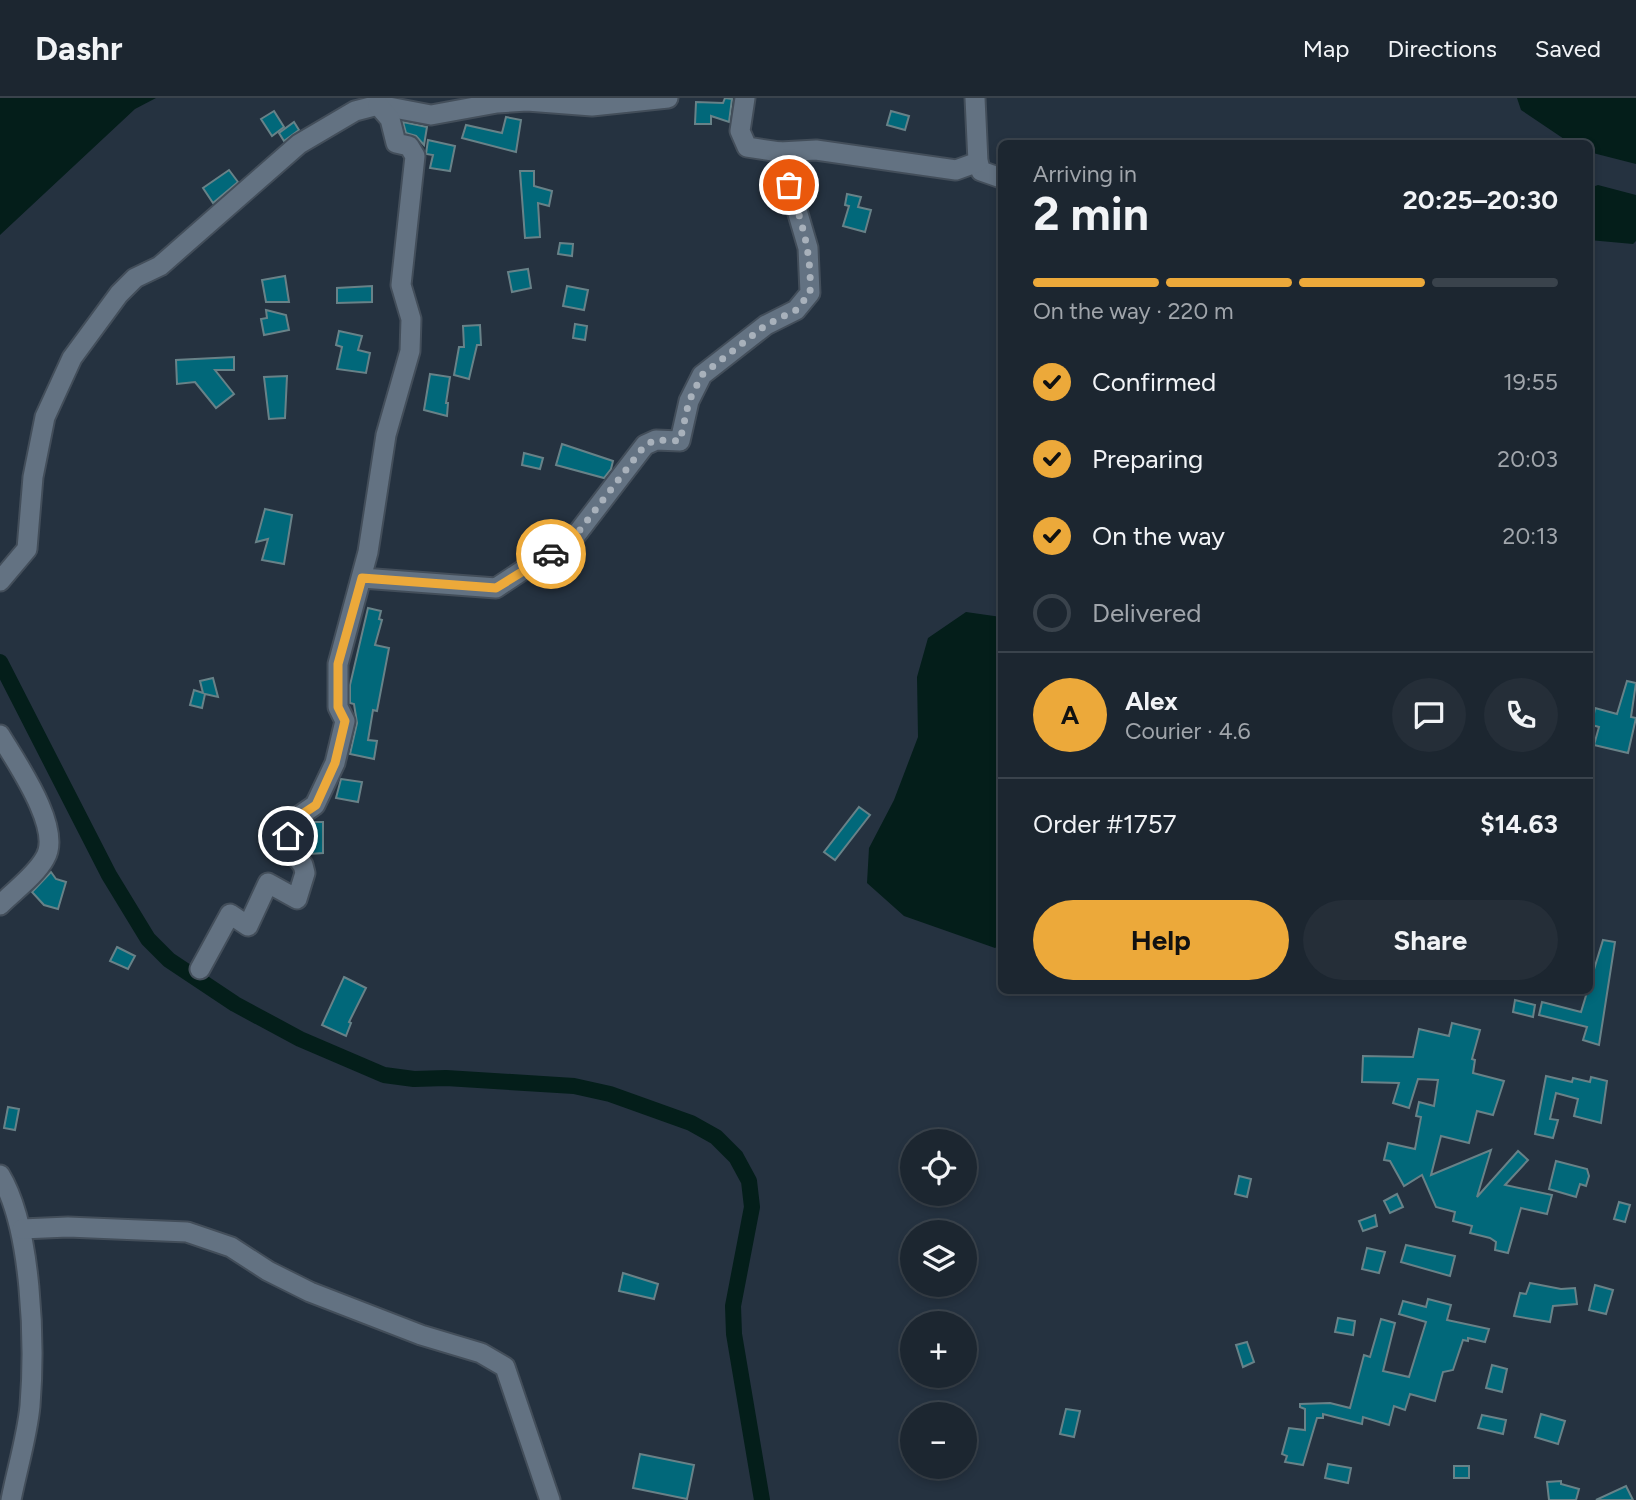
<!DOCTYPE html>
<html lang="en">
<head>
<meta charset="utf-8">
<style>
	:root { --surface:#1c2630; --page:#252e38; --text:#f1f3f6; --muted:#a0a5ab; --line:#3a434c; --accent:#eca93a }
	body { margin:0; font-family:Figtree,sans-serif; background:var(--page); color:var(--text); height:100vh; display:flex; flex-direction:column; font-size:26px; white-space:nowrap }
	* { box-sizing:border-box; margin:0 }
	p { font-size:23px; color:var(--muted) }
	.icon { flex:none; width:38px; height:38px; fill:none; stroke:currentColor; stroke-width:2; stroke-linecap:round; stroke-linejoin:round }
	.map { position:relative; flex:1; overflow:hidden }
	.details { position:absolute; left:998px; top:42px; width:595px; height:854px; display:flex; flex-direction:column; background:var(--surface); border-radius:10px; box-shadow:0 4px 10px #0003,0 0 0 2px var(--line) }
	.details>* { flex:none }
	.fabs { position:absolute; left:900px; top:1031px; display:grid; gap:14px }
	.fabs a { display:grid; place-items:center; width:77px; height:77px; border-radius:50%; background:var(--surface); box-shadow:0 4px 10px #0003,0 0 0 2px var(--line); font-size:35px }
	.pin { position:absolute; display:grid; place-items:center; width:60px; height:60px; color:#fff; margin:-30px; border:4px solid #fff; border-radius:50%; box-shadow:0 2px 7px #0007 }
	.courier { position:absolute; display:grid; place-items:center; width:70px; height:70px; margin:-35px; border:5px solid #eca93a; border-radius:50%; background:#fff; color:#222; box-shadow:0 2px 9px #0007 }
	.headline em { font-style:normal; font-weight:700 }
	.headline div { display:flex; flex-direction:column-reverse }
	.headline { display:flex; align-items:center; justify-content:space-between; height:119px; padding:0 35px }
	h1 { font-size:46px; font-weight:700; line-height:52px }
	.bar { display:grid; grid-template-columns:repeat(4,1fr); gap:10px 7px; align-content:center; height:84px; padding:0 35px }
	.bar i { height:9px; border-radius:5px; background:var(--line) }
	.bar .active { background:var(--accent) }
	.bar p { grid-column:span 4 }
	.line { display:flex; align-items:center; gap:18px; padding:0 35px; border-top:2px solid var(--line) }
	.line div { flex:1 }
	.round { display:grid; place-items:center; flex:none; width:74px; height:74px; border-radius:37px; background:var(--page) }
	ol { padding:0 35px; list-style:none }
	li { display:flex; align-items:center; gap:21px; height:77px }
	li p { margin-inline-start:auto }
	li .icon { padding:7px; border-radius:50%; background:var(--accent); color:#111; stroke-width:4 }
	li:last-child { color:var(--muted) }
	li i { width:38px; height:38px; border:4px solid var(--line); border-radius:50% }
	.button { display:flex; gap:14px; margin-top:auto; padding:14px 35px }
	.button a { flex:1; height:80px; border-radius:42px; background:var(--accent); color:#111; font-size:28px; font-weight:700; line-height:80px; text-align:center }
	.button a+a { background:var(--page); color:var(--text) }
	header { display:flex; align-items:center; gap:42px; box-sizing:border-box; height:98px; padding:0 35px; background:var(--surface); border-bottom:2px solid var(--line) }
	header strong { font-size:33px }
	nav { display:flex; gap:38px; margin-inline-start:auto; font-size:24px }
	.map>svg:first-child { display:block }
</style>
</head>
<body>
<header>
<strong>Dashr</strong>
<nav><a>Map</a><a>Directions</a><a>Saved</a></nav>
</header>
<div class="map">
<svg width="1636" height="1402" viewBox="0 0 1636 1402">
	<rect width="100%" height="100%" fill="#253240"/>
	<!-- water -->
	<g fill="#041e1a">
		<path d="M0,0H156L135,11L0,137Z"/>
		<path d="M1517,0H1636V66L1589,54V46L1570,45L1521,12Z"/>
		<path d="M1589,83L1592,89L1598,87L1636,97V143L1633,146L1589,142Z"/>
		<path d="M966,514L1001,519V846L995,850L904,818L867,785L869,750L894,702L918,639L917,579L928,540Z"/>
	</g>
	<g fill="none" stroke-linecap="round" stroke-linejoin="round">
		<!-- canal -->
		<path stroke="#041e1a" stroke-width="16" d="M0,564L109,777L148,841L169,862L235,906L300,941L384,977L414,981L446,980L574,988L610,996L691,1025L716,1039L736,1059L749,1083L752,1109L733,1208L734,1236L762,1402"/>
	</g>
	<!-- building -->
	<g fill="#01687a" stroke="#688288" stroke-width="2">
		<path d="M725,0L732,1L729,24L711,18V26H695L696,4L723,5Z"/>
		<path d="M274,13L284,29L272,38L261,21Z"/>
		<path d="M891,13L909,18L905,32L887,27Z"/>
		<path d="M506,19L521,22L516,54L462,40L466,27L502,35Z"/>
		<path d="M294,24L299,32L284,43L279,35Z"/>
		<path d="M403,24L427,29L424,47L416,38L406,35Z"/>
		<path d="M428,42L455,48L450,73L430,70L433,57L426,56Z"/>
		<path d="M229,72L238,84L213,105L203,90Z"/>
		<path d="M520,73H534V88L552,93L549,108L538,105L540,139L525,140Z"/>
		<path d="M847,96L861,99L858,109L871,112L865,134L843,128L849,108L845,107Z"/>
		<path d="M560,145L573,146L572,158L558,156Z"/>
		<path d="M528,171L531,190L512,194L508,174Z"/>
		<path d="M285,178L289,204H266L262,182Z"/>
		<path d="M372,188V204L337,205V190Z"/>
		<path d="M567,188L588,192L584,212L563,208Z"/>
		<path d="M266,212L286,217L289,232L264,237L261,221L267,220Z"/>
		<path d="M575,226L587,228L585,242L573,240Z"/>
		<path d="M480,227L481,247H477L469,281L454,277L459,249H464L463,228Z"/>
		<path d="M339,233L362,238L358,252L370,255L366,275L337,271L342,249L336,247Z"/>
		<path d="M234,259V272H215L234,296L216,310L195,284L177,286L176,262Z"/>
		<path d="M430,276L450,279L446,305H448L447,318L424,312Z"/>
		<path d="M287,278L285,320L269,321L264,279Z"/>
		<path d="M562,346L613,363L611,371L604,380L556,367Z"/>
		<path d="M524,355L543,360L540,371L522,367Z"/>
		<path d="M265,411L292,417L284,466L262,462L268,441L256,444Z"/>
		<path d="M368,510L381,513L379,521L382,522L375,547L389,550L377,613L373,612L368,642L377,643L374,661L350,656L357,625L354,606L350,605V587Z"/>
		<path d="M213,580L218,599L205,596L202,610L190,607L194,592L203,595L200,583Z"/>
		<path d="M1627,583L1636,585L1631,619L1636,620L1628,655L1594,647L1599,629L1592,627L1595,610L1617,616Z"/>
		<path d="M341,681L362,684L358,704L336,700Z"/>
		<path d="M859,709L870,717L835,762L824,754Z"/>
		<path d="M312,724H323V755L309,756L303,748L301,739L305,729Z"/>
		<path d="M51,774L56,781L66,784L58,811L44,807L32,794Z"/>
		<path d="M1603,842L1615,844L1599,947L1583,942L1587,929L1539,917L1542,904L1581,914Z"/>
		<path d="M117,849L135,858L128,871L110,863Z"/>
		<path d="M344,879L366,890L349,924L351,925L346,938L322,927Z"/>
		<path d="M1515,902L1535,907L1533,919L1513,914Z"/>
		<path d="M1452,925L1480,932L1472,961L1475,962L1473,975L1504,983L1493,1017L1477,1013L1469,1045L1441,1038L1431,1077L1491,1052L1477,1099L1518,1053L1528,1062L1505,1087L1552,1097L1547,1116L1521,1110L1508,1155L1495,1152L1496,1144L1490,1140L1470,1135L1472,1128L1453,1123L1455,1114L1436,1109L1422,1077L1404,1088L1390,1063L1384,1062L1388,1045L1415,1051L1421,1019L1416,1018L1419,1004L1434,1008L1438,982L1418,981L1409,1010L1393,1005L1399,985L1362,984L1363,958L1413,959L1419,931L1449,938Z"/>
		<path d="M1546,978L1572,984L1573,980L1590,984L1591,979L1607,983L1601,1025L1574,1018L1578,1001L1556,995L1550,1021L1558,1022L1553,1040L1535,1036Z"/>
		<path d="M8,1009L19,1011L15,1032L4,1030Z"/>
		<path d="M1556,1063L1587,1071L1589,1078L1586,1088L1580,1086L1576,1099L1549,1091Z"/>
		<path d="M1239,1078L1251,1081L1247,1099L1235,1096Z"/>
		<path d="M1397,1096L1403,1109L1390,1115L1384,1103Z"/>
		<path d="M1619,1104L1630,1107L1625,1124L1614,1121Z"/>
		<path d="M1375,1117L1377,1128L1363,1133L1359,1123Z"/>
		<path d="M1406,1147L1455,1158L1450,1178L1401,1164Z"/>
		<path d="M1367,1150L1385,1154L1379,1175L1362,1171Z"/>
		<path d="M623,1175L658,1186L654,1201L619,1193Z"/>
		<path d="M1530,1185L1561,1191L1575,1190L1577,1206L1553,1208L1550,1224L1514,1218L1520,1195L1526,1196Z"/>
		<path d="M1595,1187L1613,1192L1606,1216L1589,1212Z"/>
		<path d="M1428,1201L1451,1207L1447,1222L1489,1231L1485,1244L1468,1240V1243L1463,1242L1453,1272L1443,1274L1435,1303L1410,1296L1405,1312L1394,1308L1389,1327L1363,1319L1362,1326L1323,1316V1320H1317L1303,1367L1285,1364L1287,1358L1282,1356L1289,1330L1305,1332V1311L1300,1309V1306L1330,1305L1350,1310L1364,1257L1370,1259L1381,1221L1395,1225L1383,1273L1409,1279L1426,1224L1399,1216L1403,1203L1426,1209Z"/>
		<path d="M1338,1220L1355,1223L1353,1237L1335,1234Z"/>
		<path d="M1247,1244L1254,1264L1243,1269L1236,1247Z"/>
		<path d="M1492,1267L1507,1271L1502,1294L1486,1290Z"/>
		<path d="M1066,1311L1080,1313L1074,1339L1060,1336Z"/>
		<path d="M1541,1316L1565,1323L1558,1346L1535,1339Z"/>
		<path d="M1482,1317L1506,1322L1503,1336L1478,1330Z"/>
		<path d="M640,1356L694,1367L687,1401L633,1390Z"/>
		<path d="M1328,1366L1351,1370L1348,1385L1325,1380Z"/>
		<rect x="1454" y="1368" width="15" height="12"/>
		<path d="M1561,1383V1386L1579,1391L1576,1402H1549L1547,1384Z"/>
		<path d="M1626,1388L1633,1402H1596Z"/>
	</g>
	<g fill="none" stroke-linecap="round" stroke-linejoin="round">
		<!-- minor casing -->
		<g stroke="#434e5a" stroke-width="23">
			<g id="minor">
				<path d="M745,0L740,33L747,49L780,54"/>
				<path d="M978,64L981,73L1001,80"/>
				<path d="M362,480L496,490L576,437L645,347L656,342L680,343L689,303L702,277L766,227L796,212L810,195L808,150L780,54L816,52L956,72L978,64L975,0"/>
				<path d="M0,483L27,451L33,379L45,319L72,260L119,196L135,180L160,168L299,46L355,13L378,7L431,17L497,5L527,3L592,8L668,0"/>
				<path d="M0,637C16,664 63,731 45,760C36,777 14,793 0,807"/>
				<path d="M200,871L230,816L248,828L268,785L297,801L305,775L303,767L292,754L288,738L295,721L315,707L335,665L345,623L338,609V566L368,454L386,337L410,253L411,221L401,187L415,58L409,48L396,45L390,21L378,7"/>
				<path d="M0,1077C32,1130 35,1245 30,1308C27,1339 17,1371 11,1402"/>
				<path d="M22,1131L68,1129L187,1134L231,1149L268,1173L310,1194L421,1237L481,1255L505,1269L550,1402"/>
			</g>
		</g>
		<!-- minor -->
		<use href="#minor" stroke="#637282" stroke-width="19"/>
	</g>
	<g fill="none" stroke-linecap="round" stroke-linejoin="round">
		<!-- done -->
		<path stroke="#a8b1bb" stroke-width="7" stroke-dasharray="0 12.6" d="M551,456L576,437L645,347L656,342L680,343L689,303L702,277L766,227L796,212L810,195C812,157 802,123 789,87"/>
		<!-- route -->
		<path stroke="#eca93a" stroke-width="9" d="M288,738L295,721L316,707L335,665L345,623L338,609V566L362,480L496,490L551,456"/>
	</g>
</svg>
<div class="fabs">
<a><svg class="icon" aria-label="locate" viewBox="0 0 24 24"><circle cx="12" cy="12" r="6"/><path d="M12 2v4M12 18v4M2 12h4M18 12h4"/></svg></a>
<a><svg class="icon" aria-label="layers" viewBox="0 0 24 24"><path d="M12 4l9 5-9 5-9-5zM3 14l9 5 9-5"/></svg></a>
<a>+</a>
<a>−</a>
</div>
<div class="pin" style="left:789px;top:87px;background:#ea580c"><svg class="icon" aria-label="bag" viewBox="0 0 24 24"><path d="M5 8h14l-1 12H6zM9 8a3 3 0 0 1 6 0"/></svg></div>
<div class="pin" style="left:288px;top:738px;background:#1f2937"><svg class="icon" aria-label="home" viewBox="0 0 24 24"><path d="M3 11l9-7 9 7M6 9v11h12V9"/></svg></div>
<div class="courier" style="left:551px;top:456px"><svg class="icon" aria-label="car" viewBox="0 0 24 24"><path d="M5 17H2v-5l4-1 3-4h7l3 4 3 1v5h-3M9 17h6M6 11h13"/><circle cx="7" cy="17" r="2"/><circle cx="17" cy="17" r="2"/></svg></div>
<section class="details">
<div class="headline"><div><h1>2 min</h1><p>Arriving in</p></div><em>20:25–20:30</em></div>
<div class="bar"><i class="active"></i><i class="active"></i><i class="active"></i><i></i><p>On the way · 220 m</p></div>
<ol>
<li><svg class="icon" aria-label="check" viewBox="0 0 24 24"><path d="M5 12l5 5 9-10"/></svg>Confirmed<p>19:55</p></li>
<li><svg class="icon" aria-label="check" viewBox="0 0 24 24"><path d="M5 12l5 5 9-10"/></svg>Preparing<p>20:03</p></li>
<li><svg class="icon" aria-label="check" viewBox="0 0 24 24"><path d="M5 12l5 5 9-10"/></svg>On the way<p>20:13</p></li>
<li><i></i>Delivered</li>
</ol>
<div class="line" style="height:126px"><b class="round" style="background:var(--accent);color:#111">A</b><div><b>Alex</b><p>Courier · 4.6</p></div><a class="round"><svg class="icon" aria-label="chat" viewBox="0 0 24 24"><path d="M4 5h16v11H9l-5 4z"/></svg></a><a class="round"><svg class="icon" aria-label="phone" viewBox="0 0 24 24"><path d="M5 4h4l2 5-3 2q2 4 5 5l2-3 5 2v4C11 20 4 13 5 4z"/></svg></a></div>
<div class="line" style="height:91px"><div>Order #1757</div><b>$14.63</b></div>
<div class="button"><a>Help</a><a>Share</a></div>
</section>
</div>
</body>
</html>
